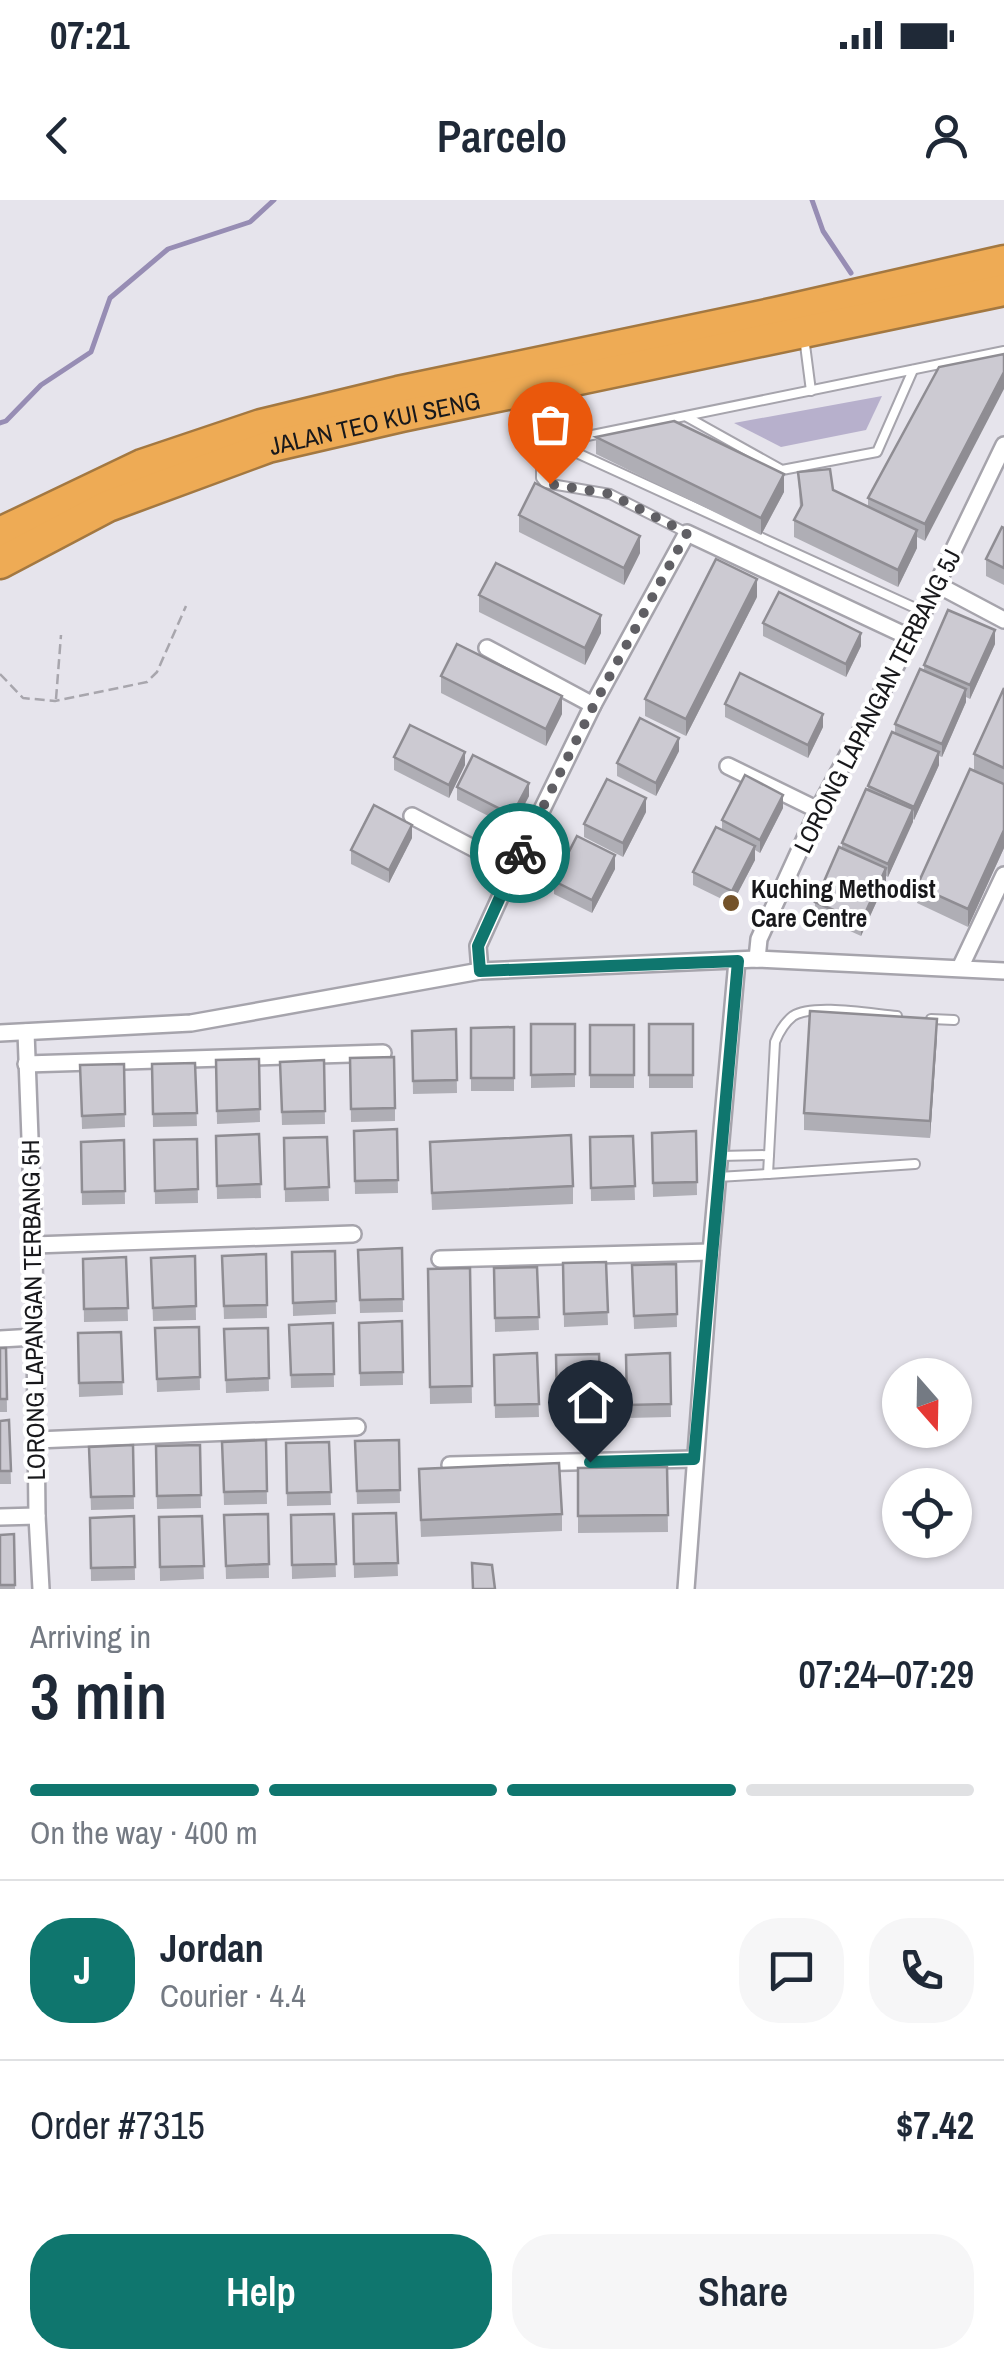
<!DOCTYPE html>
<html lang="en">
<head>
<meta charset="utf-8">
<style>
	:root { --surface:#fff; --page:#f6f6f7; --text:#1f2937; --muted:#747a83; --line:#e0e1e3; --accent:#0f766e }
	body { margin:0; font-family:"Archivo Narrow",sans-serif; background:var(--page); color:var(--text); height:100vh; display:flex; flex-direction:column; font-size:38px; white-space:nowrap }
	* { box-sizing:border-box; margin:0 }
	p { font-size:32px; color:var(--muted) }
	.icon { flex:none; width:55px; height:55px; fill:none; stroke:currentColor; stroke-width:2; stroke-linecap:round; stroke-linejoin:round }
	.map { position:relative; height:1389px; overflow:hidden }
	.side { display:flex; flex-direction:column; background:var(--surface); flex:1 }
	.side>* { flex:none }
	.needle { width:65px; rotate:160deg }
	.tools { position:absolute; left:882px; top:1158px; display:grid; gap:20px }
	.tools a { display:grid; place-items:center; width:90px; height:90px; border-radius:50%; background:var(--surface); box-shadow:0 2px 8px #0004; font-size:50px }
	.pin { position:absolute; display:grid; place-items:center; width:85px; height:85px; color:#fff; margin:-102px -42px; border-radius:50% 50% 50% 0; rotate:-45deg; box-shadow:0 0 10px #0007 }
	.pin .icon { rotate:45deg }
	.courier { position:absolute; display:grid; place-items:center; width:100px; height:100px; margin:-50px; border:8px solid #0f766e; border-radius:50%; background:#fff; color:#222; box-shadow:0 2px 12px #0007 }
	.overview em { font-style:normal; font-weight:600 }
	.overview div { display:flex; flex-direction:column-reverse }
	.overview { display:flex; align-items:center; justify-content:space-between; height:170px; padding:0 30px }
	h1 { font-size:65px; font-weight:600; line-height:75px }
	.bar { display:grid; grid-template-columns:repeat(4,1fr); gap:15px 10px; align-content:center; height:120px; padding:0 30px }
	.bar i { height:12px; border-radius:8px; background:var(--line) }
	.bar .selected { background:var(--accent) }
	.bar p { grid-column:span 4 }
	.line { display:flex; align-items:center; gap:25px; padding:0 30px; border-top:2px solid var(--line) }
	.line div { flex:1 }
	.round { display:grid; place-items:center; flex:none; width:105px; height:105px; border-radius:40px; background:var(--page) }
	.action { display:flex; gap:20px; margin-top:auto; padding:20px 30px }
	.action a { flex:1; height:115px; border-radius:40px; background:var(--accent); color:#fff; font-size:40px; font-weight:600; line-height:115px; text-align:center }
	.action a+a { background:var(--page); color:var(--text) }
	.status { display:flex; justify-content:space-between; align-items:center; height:70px; padding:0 50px; background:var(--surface); direction:ltr }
	.status svg { height:28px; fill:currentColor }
	header { display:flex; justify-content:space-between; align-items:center; height:130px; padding:0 30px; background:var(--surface); font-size:45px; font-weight:600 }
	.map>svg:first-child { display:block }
</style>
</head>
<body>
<div class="status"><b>07:21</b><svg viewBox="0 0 49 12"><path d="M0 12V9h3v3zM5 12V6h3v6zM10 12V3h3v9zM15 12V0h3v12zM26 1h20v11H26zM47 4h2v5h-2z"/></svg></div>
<header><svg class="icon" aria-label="back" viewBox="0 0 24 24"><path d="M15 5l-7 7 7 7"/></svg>Parcelo<svg class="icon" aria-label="person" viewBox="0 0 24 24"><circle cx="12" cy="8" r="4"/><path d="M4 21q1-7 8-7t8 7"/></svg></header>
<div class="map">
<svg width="1004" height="1389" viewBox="0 0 1004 1389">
	<rect width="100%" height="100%" fill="#e6e4ec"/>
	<!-- green -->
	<path fill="#b7b0cc" d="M882,196L866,230L781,247L734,223Z"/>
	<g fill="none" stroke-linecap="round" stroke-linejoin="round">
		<!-- stream -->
		<g stroke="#978db4" stroke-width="5">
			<path d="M812,0L823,31L851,73"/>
			<path d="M0,223L6,221L41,185L91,152L110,98L168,49L250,22L274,0"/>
		</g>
		<!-- lane casing -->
		<g stroke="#a6a4ac" stroke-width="12">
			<g id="lane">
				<path d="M804,137L811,191"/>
				<path d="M687,217L782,270L877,252L913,170"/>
				<path d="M575,239L579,254L924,412"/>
				<path d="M687,333L610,294L545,283L541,278V270L553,243L1004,151"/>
				<path d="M897,816C872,814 813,803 793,816C784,823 779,832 775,842L768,974L915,964"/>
				<path d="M931,819L954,820"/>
				<path d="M720,956L769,955"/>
				<path d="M718,977L768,974"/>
			</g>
		</g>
		<!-- street casing -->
		<g stroke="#a6a4ac" stroke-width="20">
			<g id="street">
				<path d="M938,385L1004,420"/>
				<path d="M487,448L593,505"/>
				<path d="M728,566L818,610"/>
				<path d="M412,616L513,669"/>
				<path d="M757,759L759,739L818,610L911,438L1004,245"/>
				<path d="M960,768L1004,675"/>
				<path d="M480,771L478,746L513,669L593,505L687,333L911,438"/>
				<path d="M26,832L34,1045L37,1316L41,1389"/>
				<path d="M0,833L191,823L480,771L757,759L1004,771"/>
				<path d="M26,864L383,853"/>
				<path d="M34,1045L353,1034"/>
				<path d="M440,1059L711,1052"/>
				<path d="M0,1139L35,1137"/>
				<path d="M36,1240L357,1227"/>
				<path d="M450,1265L694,1259"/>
				<path d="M0,1317L37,1316"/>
				<path d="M686,1389L711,1052L737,761"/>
			</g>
		</g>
		<!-- highway casing -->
		<g stroke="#a37841" stroke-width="35">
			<g id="highway">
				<path d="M0,333L142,265L261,225L398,192L776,113L1004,61"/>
				<path id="s1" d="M0,363L108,306L268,247L402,216L1004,90"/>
			</g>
		</g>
		<!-- path -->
		<g stroke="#a8a6ad" stroke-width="2.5" stroke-dasharray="10 5" stroke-linecap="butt">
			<path d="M0,474L23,498L55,501L147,482L157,472L186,406"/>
			<path d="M56,499L61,435"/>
		</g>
		<!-- lane -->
		<use href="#lane" stroke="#fff" stroke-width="8"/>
		<!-- street -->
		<use href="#street" stroke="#fff" stroke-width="15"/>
		<!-- highway -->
		<use href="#highway" stroke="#eeab55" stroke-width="30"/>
	</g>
	<!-- wall -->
	<g fill="#afaeb5">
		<path d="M939,167L925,341L917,337V348L898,387L794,337V320L800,308L798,272L868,307V298Z"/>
		<path d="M596,237L784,292L761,335L596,254Z"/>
		<path d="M519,315L640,353L624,385L519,332Z"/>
		<path d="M1004,328V385L986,376V359Z"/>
		<path d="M479,395L601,433L585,465L479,412Z"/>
		<path d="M757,397L686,536L645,516V499Z"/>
		<path d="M763,423L861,446L846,477L763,436Z"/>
		<path d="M995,444L970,499L966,497V502L942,557L939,556V565L914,620L913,619L888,677L886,676V681L861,736L815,715V702L842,648V643L868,590V586L895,533V524L924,471V465Z"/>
		<path d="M441,476L562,514L546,546L441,493Z"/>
		<path d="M1004,488V648L968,727L917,703V686L974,571V554Z"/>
		<path d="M725,504L823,527L808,558L725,517Z"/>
		<path d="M679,551L656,596L617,576V563Z"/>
		<path d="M394,557L465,565L449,598L394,570Z"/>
		<path d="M457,587L529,596L512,628L457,600Z"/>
		<path d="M783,608L760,653L755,650V660L732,704L693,685V672L722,629V620Z"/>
		<path d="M646,612L623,657L584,637V624Z"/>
		<path d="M412,638L389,683L351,664V650Z"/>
		<path d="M615,669L592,713L554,694V681Z"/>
		<path d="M531,824H575V887L531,888Z"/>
		<rect x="649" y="824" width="44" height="64"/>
		<rect x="590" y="825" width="44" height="63"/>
		<path d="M514,827V891H471V828Z"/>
		<path d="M456,829L457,893L413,894L412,831Z"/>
		<path d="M937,836L930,938L804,930V913Z"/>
		<path d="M350,858L395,908V921L351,922Z"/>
		<path d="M259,859L260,922L217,924L216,860Z"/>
		<path d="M324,860L325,924L282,925L280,862Z"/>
		<path d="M195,863L197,926L153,927L152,864Z"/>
		<path d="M124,864L125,927L82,929L80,865Z"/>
		<path d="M397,929L398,993L355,994L354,931Z"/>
		<path d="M696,931L697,995L653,997L652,933Z"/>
		<path d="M259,934L261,998L217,999L216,936Z"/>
		<path d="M633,936L635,1000L591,1001L590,937Z"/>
		<path d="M327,937L329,1001L285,1002L284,938Z"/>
		<path d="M197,939L198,1003L155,1004L154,940Z"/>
		<path d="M124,940L125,1004L82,1005L81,942Z"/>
		<path d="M430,959L573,986V1004L432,1010Z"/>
		<path d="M402,1048L403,1112L360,1113L358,1050Z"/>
		<path d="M335,1051L336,1114L293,1116L292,1052Z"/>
		<path d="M266,1054L267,1118L224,1119L222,1056Z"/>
		<path d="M195,1056L196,1120L153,1121L151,1058Z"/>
		<path d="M126,1057L128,1121L84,1122L83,1059Z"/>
		<path d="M606,1062L608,1125L564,1127L563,1063Z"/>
		<path d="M676,1064L677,1127L634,1129L632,1065Z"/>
		<path d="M537,1067L539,1130L495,1132L494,1068Z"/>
		<path d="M470,1068L472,1203L430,1204L428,1069Z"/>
		<path d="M402,1121L403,1185L360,1186L359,1123Z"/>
		<path d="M333,1123L334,1187L291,1188L289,1125Z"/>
		<path d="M199,1127L200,1190L157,1192L155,1128Z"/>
		<path d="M268,1128L269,1191L226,1193L224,1129Z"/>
		<path d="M121,1132L123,1195L79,1197L78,1133Z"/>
		<path d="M0,1148H6L7,1212H0Z"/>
		<path d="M537,1153L539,1217L495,1218L494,1155Z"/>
		<path d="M670,1153L671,1217L627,1218L626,1155Z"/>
		<path d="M599,1154L601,1217L557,1219L556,1155Z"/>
		<path d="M9,1220L11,1284H0V1221Z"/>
		<path d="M266,1240L267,1304L224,1305L222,1242Z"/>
		<path d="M399,1240L400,1303L357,1304L355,1241Z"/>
		<path d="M329,1242L331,1305L287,1306L286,1243Z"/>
		<path d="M133,1245L134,1309L91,1310L89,1247Z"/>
		<path d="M200,1245L201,1308L157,1309L156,1246Z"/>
		<path d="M667,1267L668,1332L578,1333V1268Z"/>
		<path d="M419,1286L562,1314V1331L421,1337Z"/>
		<path d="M396,1313L398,1376L354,1378L353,1314Z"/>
		<path d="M268,1314L269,1378L226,1379L224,1315Z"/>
		<path d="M334,1314L336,1377L292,1379L291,1315Z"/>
		<path d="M134,1316L135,1380L91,1381L90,1318Z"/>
		<path d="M202,1316L204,1379L160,1381L159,1317Z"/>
		<path d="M14,1334L15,1389H0V1335Z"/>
	</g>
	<!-- shaded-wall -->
	<g fill="#8f8d93">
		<path d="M1004,172V189L925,341V324Z"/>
		<path d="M784,274V292L761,335V318Z"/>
		<path d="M917,330V348L898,387V370Z"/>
		<path d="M640,336V353L624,385V368Z"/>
		<path d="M757,379V397L686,536V519Z"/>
		<path d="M601,415V433L585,465V448Z"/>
		<path d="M995,430V444L970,499V485Z"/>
		<path d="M861,433V446L846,477V464Z"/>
		<path d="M966,489V502L942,557V544Z"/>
		<path d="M562,496V514L546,546V529Z"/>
		<path d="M823,514V527L808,558V545Z"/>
		<path d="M679,538V551L656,596V583Z"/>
		<path d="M465,552V565L449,598V585Z"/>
		<path d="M939,552V565L914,620V607Z"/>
		<path d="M529,583V596L512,628V615Z"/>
		<path d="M783,595V608L760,653V640Z"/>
		<path d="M646,598V612L623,657V643Z"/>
		<path d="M913,609V622L888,677V664Z"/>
		<path d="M412,625V638L389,683V670Z"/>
		<path d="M1004,630V648L968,727V709Z"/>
		<path d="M755,646V660L732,704V691Z"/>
		<path d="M615,655V669L592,713V700Z"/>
		<path d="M886,668V681L861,736V722Z"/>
		<path d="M937,819V836L930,938V921Z"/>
	</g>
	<!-- building -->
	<g fill="#cccad2" stroke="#8f8d93" stroke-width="2.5">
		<path d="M1004,154V172L925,324L868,298L939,167Z"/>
		<path d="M674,221L784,274L761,318L596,237Z"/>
		<path d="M830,269L833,290L917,330L898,370L794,320L802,305L798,272Z"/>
		<path d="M535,283L640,336L624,368L519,315Z"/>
		<path d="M1002,327L1004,328V368L986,359Z"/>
		<path d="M716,359L757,379L686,519L645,499Z"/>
		<path d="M496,363L601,415L585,448L479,395Z"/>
		<path d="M779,392L861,433L846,464L763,423Z"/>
		<path d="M948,410L995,430L970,485L924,465Z"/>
		<path d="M457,444L562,496L546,529L441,476Z"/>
		<path d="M920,469L966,489L942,544L895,524Z"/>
		<path d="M740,473L823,514L808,545L725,504Z"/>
		<path d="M1004,488V568L974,554Z"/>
		<path d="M640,518L679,538L656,583L617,563Z"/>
		<path d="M410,525L465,552L449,585L394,557Z"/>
		<path d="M892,532L939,552L914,607L868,586Z"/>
		<path d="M473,555L529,583L512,615L457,587Z"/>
		<path d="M970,569L1004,584V630L968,709L917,686Z"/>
		<path d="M745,575L783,595L760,640L722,620Z"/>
		<path d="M607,579L646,598L623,643L584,624Z"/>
		<path d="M866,589L913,609L888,664L842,643Z"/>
		<path d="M374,605L412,625L389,670L351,650Z"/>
		<path d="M716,627L755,646L732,691L693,672Z"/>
		<path d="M577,636L615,655L592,700L554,681Z"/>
		<path d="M839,647L886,668L861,722L815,702Z"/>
		<path d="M810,811L937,819L930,921L804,913Z"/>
		<path d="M531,824H575V874L531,875Z"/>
		<rect x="649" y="824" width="44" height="51"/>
		<rect x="590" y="825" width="44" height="50"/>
		<path d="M514,827V878H471V828Z"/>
		<path d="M456,829L457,880L413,881L412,831Z"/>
		<path d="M394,857L395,908L351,909L350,858Z"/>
		<path d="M259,859L260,909L217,911L216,860Z"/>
		<path d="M324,860L325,911L282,912L280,862Z"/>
		<path d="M195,863L197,913L153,914L152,864Z"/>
		<path d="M124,864L125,914L82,916L80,865Z"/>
		<path d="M397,929L398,980L355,981L354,931Z"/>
		<path d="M696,931L697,982L653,983L652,933Z"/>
		<path d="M259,934L261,984L217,986L216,936Z"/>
		<path d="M571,935L573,986L432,993L430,942Z"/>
		<path d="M633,936L635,986L591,988L590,937Z"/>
		<path d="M327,937L329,987L285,989L284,938Z"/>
		<path d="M197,939L198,989L155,991L154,940Z"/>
		<path d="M124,940L125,991L82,992L81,942Z"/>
		<path d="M402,1048L403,1099L360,1100L358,1050Z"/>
		<path d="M335,1051L336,1101L293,1103L292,1052Z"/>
		<path d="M266,1054L267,1105L224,1106L222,1056Z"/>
		<path d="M195,1056L196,1106L153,1108L151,1058Z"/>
		<path d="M126,1057L128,1108L84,1109L83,1059Z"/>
		<path d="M606,1062L608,1112L564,1114L563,1063Z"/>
		<path d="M676,1064L677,1114L634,1116L632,1065Z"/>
		<path d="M537,1067L539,1117L495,1118L494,1068Z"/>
		<path d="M470,1068L472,1186L430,1187L428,1069Z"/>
		<path d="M402,1121L403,1172L360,1173L359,1123Z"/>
		<path d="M333,1123L334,1174L291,1175L289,1125Z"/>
		<path d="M199,1127L200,1177L157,1179L155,1128Z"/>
		<path d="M268,1128L269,1178L226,1180L224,1129Z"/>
		<path d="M121,1132L123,1182L79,1183L78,1133Z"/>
		<path d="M0,1148H6L7,1199H0Z"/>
		<path d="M537,1153L539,1204L495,1205L494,1155Z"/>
		<path d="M670,1153L671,1204L627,1205L626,1155Z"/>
		<path d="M599,1154L601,1204L557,1206L556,1155Z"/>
		<path d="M9,1220L11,1271H0V1221Z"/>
		<path d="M266,1240L267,1291L224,1292L222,1242Z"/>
		<path d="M399,1240L400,1290L357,1291L355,1241Z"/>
		<path d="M329,1242L331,1292L287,1293L286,1243Z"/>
		<path d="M133,1245L134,1296L91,1297L89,1247Z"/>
		<path d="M200,1245L201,1295L157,1296L156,1246Z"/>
		<path d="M559,1263L562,1314L421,1320L419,1269Z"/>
		<path d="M667,1267L668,1315L578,1316V1268Z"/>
		<path d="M396,1313L398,1363L354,1364L353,1314Z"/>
		<path d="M268,1314L269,1364L226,1366L224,1315Z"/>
		<path d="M334,1314L336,1364L292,1365L291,1315Z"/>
		<path d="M134,1316L135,1367L91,1368L90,1318Z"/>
		<path d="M202,1316L204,1366L160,1367L159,1317Z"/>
		<path d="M14,1334L15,1385H0V1335Z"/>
		<path d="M472,1363L492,1365L495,1389H473Z"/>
	</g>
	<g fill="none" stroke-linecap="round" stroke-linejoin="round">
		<!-- done -->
		<path stroke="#605f64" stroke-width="10" stroke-dasharray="0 18" d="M520,653L594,505L687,333L610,294L550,284"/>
		<!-- route -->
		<path stroke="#0f766e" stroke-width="12" d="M520,653L478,746L480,771L738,761L694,1259L590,1262"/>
	</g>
	<!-- markers -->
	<circle fill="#735229" stroke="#fff" stroke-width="4" cx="731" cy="703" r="10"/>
	<g text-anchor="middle" stroke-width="8" stroke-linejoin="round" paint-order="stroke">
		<!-- street labels -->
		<g font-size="25" fill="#18181b" stroke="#fff">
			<text dy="9" stroke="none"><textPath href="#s1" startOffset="402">JALAN TEO KUI SENG</textPath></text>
			<text transform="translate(877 501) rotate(-63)" y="9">LORONG LAPANGAN TERBANG 5J</text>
			<text transform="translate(33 1110) rotate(-91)" y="9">LORONG LAPANGAN TERBANG 5H</text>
		</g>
		<!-- poi labels -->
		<g font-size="25" font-weight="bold" fill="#18181b" stroke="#fff" text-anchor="start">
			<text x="751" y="698">Kuching Methodist<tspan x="751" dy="29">Care Centre</tspan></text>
		</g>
	</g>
</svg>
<div class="tools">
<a><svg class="needle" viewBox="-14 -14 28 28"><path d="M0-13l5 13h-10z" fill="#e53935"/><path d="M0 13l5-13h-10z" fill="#747a83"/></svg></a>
<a><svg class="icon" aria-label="locate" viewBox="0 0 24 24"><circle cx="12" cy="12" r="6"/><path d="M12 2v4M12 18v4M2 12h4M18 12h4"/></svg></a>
</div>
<div class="pin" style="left:550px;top:284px;background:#ea580c"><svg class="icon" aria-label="bag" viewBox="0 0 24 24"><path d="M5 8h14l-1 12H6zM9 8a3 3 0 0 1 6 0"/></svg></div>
<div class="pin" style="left:590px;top:1262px;background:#1f2937"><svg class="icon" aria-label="home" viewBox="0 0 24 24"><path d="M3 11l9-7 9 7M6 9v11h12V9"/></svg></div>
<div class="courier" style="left:520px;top:653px"><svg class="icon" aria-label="bike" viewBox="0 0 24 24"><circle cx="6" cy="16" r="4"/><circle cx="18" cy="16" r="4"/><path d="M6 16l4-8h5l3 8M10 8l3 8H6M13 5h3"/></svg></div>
</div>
<section class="side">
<div class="overview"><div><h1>3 min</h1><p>Arriving in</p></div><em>07:24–07:29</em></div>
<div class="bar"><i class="selected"></i><i class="selected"></i><i class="selected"></i><i></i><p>On the way · 400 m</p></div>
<div class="line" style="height:180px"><b class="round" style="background:var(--accent);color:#fff">J</b><div><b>Jordan</b><p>Courier · 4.4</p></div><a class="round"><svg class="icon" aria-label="chat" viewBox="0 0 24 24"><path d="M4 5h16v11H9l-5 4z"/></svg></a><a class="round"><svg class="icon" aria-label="phone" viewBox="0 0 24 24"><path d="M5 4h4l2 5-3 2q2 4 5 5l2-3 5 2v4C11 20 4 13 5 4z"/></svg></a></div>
<div class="line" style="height:130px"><div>Order #7315</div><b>$7.42</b></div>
<div class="action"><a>Help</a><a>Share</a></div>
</section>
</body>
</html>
